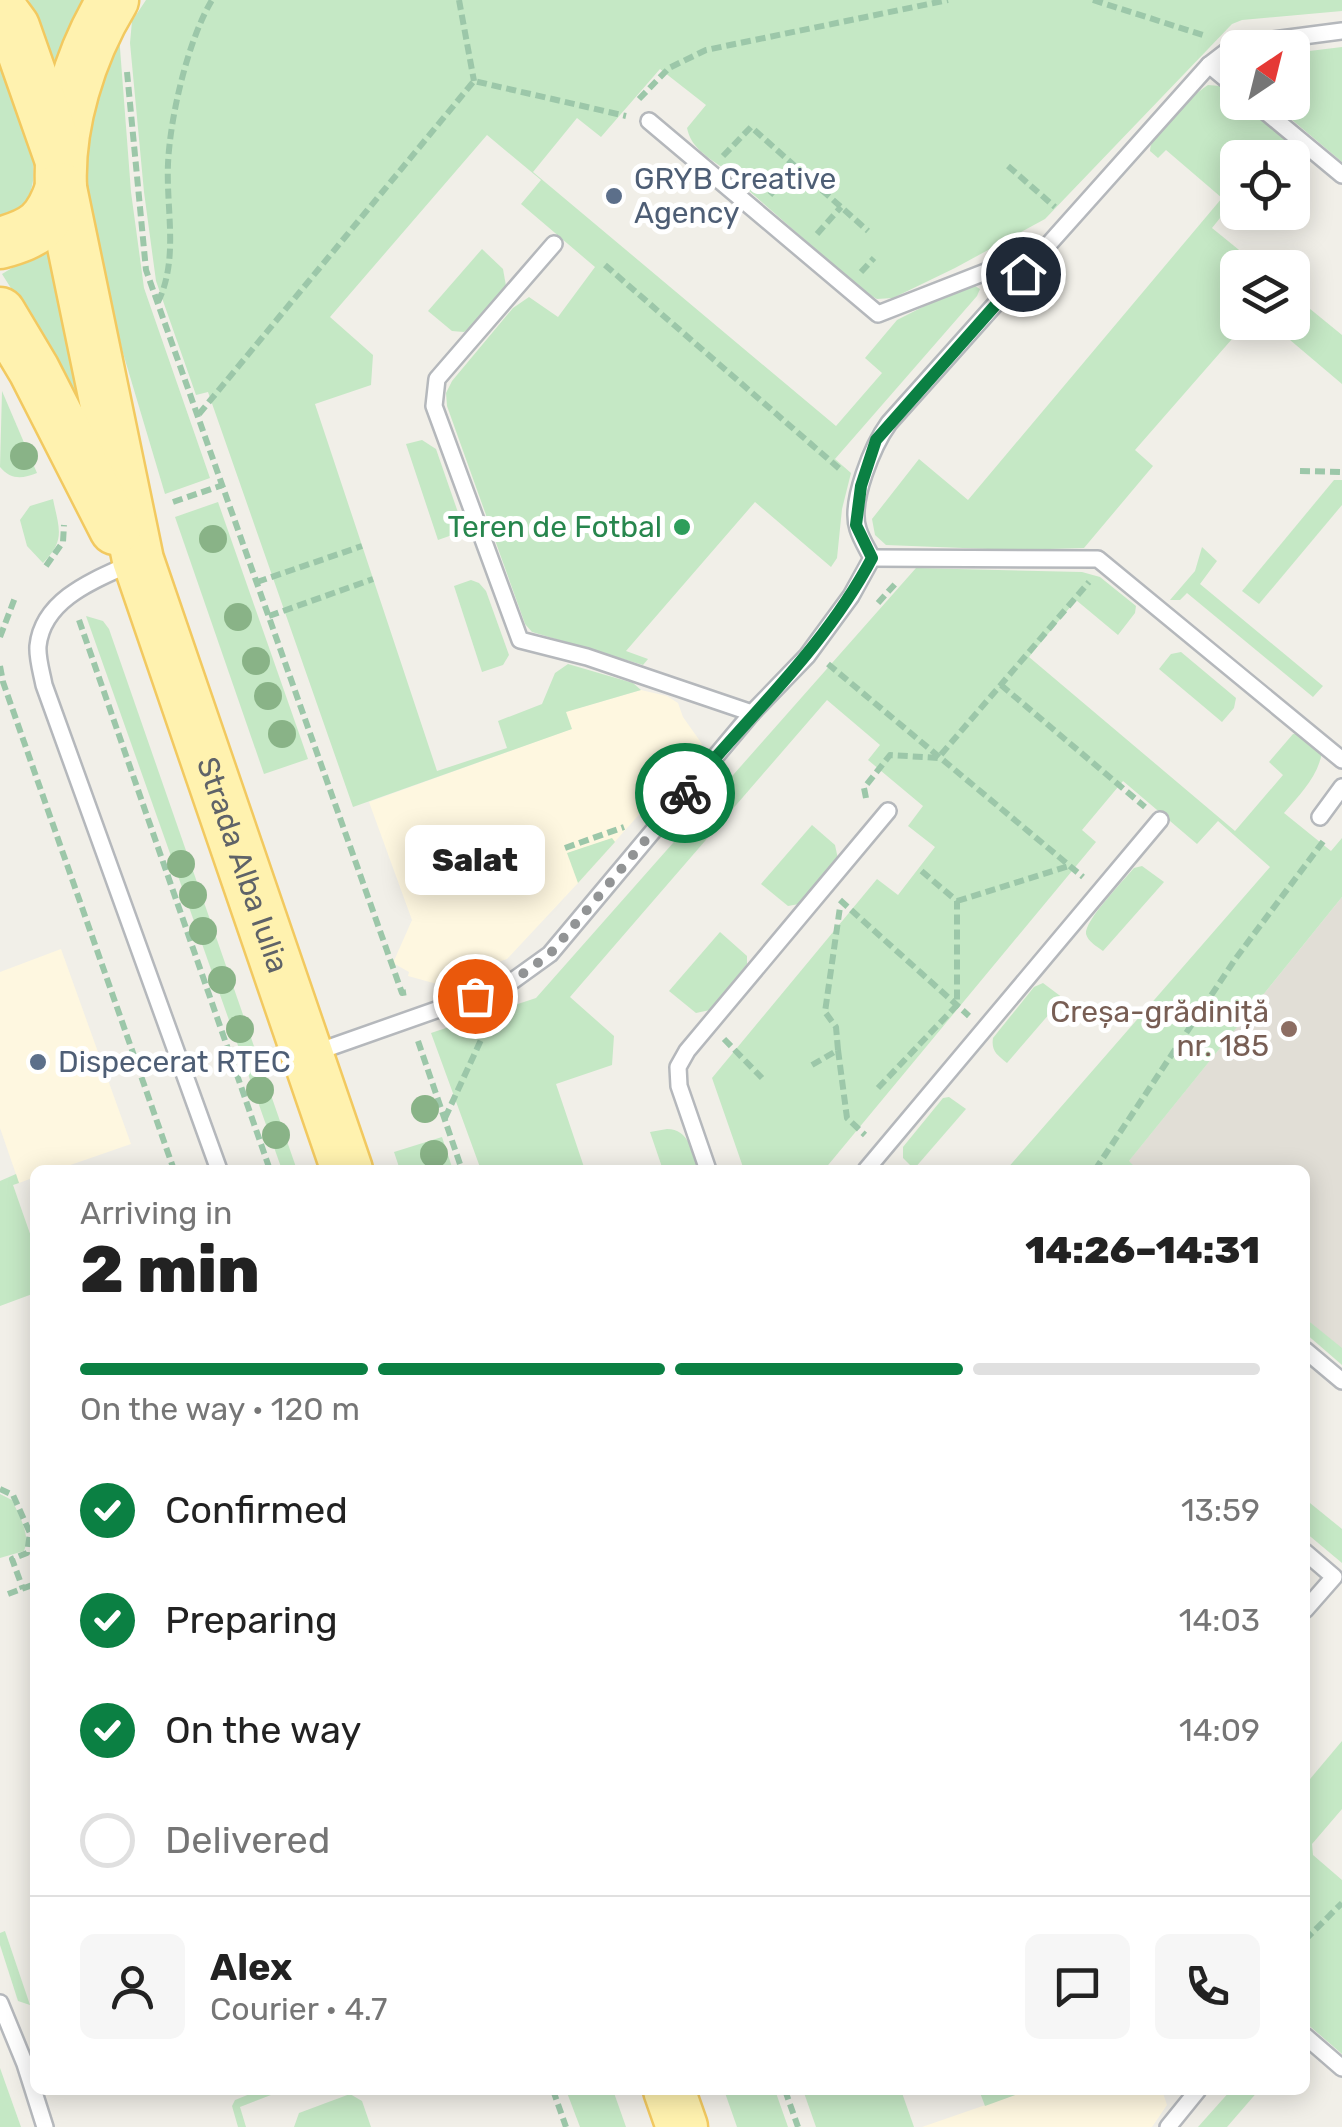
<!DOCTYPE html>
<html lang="en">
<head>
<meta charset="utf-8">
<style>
	:root { --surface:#fff; --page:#f6f6f6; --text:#222; --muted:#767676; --line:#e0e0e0; --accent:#0b8043 }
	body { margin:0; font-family:Rubik,sans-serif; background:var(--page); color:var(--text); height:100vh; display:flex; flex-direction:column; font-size:38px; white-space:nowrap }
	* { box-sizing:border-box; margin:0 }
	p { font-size:32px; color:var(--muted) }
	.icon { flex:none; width:55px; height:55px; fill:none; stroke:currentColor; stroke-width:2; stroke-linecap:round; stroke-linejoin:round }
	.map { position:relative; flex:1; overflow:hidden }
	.sheet { position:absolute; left:30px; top:1165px; width:1280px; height:930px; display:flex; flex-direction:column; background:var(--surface); border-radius:15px; box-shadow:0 5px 25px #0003 }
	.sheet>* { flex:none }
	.needle { width:65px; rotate:35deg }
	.controls { position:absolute; left:1220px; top:30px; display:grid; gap:20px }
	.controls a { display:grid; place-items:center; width:90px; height:90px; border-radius:15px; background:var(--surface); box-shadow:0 5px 25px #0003; font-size:50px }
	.pin { position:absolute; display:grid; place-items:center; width:85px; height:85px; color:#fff; margin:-42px; border:5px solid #fff; border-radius:50%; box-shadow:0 2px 10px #0007 }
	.courier { position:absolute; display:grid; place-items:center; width:100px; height:100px; margin:-50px; border:8px solid #0b8043; border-radius:50%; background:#fff; color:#222; box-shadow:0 2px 12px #0007 }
	.bubble { position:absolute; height:70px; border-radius:15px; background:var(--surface); box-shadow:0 5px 25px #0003; font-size:32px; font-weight:800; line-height:70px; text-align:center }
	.overview em { font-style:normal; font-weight:800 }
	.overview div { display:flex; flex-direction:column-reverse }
	.overview { display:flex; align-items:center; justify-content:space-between; height:170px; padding:0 50px }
	h1 { font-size:65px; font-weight:800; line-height:75px }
	.bar { display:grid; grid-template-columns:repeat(4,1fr); gap:15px 10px; align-content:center; height:120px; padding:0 50px }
	.bar i { height:12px; border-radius:8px; background:var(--line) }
	.bar .on { background:var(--accent) }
	.bar p { grid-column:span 4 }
	.line { display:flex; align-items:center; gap:25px; padding:0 50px; border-top:2px solid var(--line) }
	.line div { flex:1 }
	.round { display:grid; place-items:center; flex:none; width:105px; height:105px; border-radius:15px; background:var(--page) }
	ol { padding:0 50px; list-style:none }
	li { display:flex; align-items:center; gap:30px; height:110px }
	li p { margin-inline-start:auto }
	li .icon { padding:10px; border-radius:50%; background:var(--accent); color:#fff; stroke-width:4 }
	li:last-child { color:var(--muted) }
	li i { width:55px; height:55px; border:5px solid var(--line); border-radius:50% }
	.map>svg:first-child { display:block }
</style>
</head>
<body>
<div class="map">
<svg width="1342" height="2127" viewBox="0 0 1342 2127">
	<rect width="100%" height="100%" fill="#f1efe8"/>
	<!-- commercial -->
	<g fill="#fef7e0">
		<path d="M641,690L667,696L678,703L683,717L702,744L578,883L507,959L437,984L408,976L409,972L393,963L412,920L369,802L571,729L565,712Z"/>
		<path d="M61,949L131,1144L56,1170H35V1177L19,1183L0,1128V972Z"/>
		<path d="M1019,2090H1162L1167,2105L1152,2127H922L1020,2093Z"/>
	</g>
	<!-- education -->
	<path fill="#e1ded6" d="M1342,897V1349L1305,1318V1170H1138L1128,1162Z"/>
	<!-- green -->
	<g fill="#c5e8c5">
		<path d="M29,0H94L51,98Z"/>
		<path d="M146,0H1342V11L1242,20L1232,24L1045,219L955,268L893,298L877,299L863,291L723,168C708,157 691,148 687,128L706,105L660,69L601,137L577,118L533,172L836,426L882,373L865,358L897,320L970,283L980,289L977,296L835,459L851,473L842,509L837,558L831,567L755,502L626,651L648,659L643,665L532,632L525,624L447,406L446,393L452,381L513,308L529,297L558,317L595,267L521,204L541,180L487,135L330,317L373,355L371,385L315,404L437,771L507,748L498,721L542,704L555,673L568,664L633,683L641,690L566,712L572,729L353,807L208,392L196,395L156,281L144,192L130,43L132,21Z"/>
		<path d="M118,22L131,192L144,288L210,478L165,494L123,353L90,212L85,172V133Z"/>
		<path d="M0,35C12,68 37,148 33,181C30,202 17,213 0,222Z"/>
		<path d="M1342,47V162L1272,103L1292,102L1293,53Z"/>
		<path d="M1208,85L1220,86L1298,150L1307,161L1308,176L1293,197L1292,158H1238L1237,197L1212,228L1260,267L1238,268V322L1246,323L1135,450L1153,466L1084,548L1014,550L886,545L875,535L872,519L919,459L968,500L1222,198L1166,150L1158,158L1150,151C1151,129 1190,97 1208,85Z"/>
		<path d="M47,247L103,418L99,458L52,353L2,274Z"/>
		<path d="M482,249L503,269L506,286L471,327L464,332L452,331L428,311Z"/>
		<path d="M1293,295L1342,335V384L1270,323L1292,322Z"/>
		<path d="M2,391L37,473C22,479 11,480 0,467Z"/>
		<path d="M422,440L436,449L462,524L455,534L438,540L406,444Z"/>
		<path d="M1334,480H1342V505L1259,604L1242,591Z"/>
		<path d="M53,499C59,529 66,540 43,563L27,546L20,520L30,506Z"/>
		<path d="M218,502L308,759L264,774L175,517Z"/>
		<path d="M1202,547L1217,561L1200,584L1323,686L1313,697L1187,593L1180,600H1170L1195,571Z"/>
		<path d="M916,568L1082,572L1100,577L1136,606L1135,613L1118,635L1076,600L1029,657L1235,831L1283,775L1269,762L1293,734H1301L1322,752C1318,777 1300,794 1284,813L1331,851L1342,838V897L1129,1161L1138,1170H1006L1270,867L1218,821L1197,844L1123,781L1082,830L1096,842L824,1170H744L712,1078L877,879L898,895L935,847L908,826L923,806L868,760L880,745L827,700L570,997L614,1036L612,1065L556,1084L585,1170H481L431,1033L536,998Z"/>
		<path d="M471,580L479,583L486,591L509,655L503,665L482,672L454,586Z"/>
		<path d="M86,616L103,621L109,629L297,1170H282Z"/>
		<path d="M1181,652L1236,698L1234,708L1222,722L1159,669L1171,654Z"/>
		<path d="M812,825L835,845L838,859L799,904L788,906L761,884Z"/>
		<path d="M612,838L615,842L578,883L567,853Z"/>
		<path d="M1142,866L1164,882L1103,951C1098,947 1088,942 1086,934C1084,921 1124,880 1134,868Z"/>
		<path d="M720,932L747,956V964L710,1010L696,1013L669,991Z"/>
		<path d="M1043,983L1063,998L1007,1063C997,1055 991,1051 993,1038L1034,987Z"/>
		<path d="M949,1097L966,1109L914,1169L903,1158V1147L943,1098Z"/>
		<path d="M667,1129C689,1129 693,1153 700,1170H663L650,1132Z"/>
		<path d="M442,1137L453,1170H400L394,1152Z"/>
		<path d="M16,1174L19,1183L13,1185L35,1248V1293L0,1306V1181Z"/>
		<path d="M1305,1318L1342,1348V1365L1305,1333Z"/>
		<path d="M0,1494L12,1500C19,1516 31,1534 24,1551L0,1558Z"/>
		<path d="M1305,1499L1342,1529V1563L1305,1532Z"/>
		<path d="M1342,1741V1809L1312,1844L1313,1855L1342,1880V2054L1305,2022V1785Z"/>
		<path d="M5,1931L30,2005L18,2001L0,1945V1933Z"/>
		<path d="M0,2068L21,2127H0Z"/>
		<path d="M260,2090H284L240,2107L246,2127H238L232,2106L235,2100Z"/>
		<path d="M566,2090H613L626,2127H580Z"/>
		<path d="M724,2090H775L788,2127H737Z"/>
		<path d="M803,2090H901L914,2127H816Z"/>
		<path d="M979,2090H1019L1021,2093L985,2106Z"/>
		<path d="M1231,2090H1259L1227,2127H1198Z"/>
		<path d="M350,2094L362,2101L371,2127H294L299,2113Z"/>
	</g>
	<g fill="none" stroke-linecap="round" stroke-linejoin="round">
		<!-- lane casing -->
		<g stroke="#b5b8bc" stroke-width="20">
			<g id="lane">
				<path d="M1209,65L1238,89"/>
				<path d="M1254,102L1342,175"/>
				<path d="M649,121L878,314L1044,249"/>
				<path d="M554,244L437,379L434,406L520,640L587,657L752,713"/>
				<path d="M872,558L1098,559L1342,760"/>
				<path d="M134,562C97,579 43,598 38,646C37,658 42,674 44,685L219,1170"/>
				<path d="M1320,817L1342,787"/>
				<path d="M314,1053L507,985L550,954L752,713L807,656L851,596L872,558C867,548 861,539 858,529C849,502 873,445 889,423L1209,65L1235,45L1342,31"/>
				<path d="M708,1170L679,1086L678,1067L687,1051L888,811"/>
				<path d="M866,1170L1160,820"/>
				<path d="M1305,1350L1342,1381"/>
				<path d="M1305,1552L1334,1577L1305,1610"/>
				<path d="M0,2003L25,2064L45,2127"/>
				<path d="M1305,2036L1342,2068"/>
				<path d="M1168,2127L1198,2090"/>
			</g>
		</g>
		<!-- primary casing -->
		<g stroke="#f2c960" stroke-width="55">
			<g id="primary">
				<path id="s1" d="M113,0C80,54 58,125 61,188L138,560L347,1170"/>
				<path d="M0,8L14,27L60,158"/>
				<path d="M0,243C36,233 49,224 61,188"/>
				<path d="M0,313L34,370L115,529"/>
				<path d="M669,2090L682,2127"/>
			</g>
		</g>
		<!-- path -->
		<g stroke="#9cc7a9" stroke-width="6" stroke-dasharray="10 5" stroke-linecap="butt">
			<path d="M459,0L474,81"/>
			<path d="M1093,0L1206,36"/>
			<path d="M127,72L146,270L402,993L408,992"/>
			<path d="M639,99L669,68L706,50L948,0"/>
			<path d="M723,156L751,127L868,231"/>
			<path d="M1008,166L1055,207"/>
			<path d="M770,195L796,166"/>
			<path d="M817,234L841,207"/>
			<path d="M605,265L842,471"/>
			<path d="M861,272L874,258"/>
			<path d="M158,302C179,259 166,210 168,164C170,117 188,40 212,0"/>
			<path d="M199,414L474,81L626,116"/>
			<path d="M1300,471L1342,472"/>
			<path d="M173,502L223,485"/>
			<path d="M46,566L63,542L64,525"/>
			<path d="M257,582L362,546"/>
			<path d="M878,603L896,583"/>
			<path d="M269,616L373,579"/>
			<path d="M79,620L270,1170"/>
			<path d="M0,637L16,595"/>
			<path d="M828,664L1083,877"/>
			<path d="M0,666L3,682L174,1170"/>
			<path d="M1001,685L1145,807"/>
			<path d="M866,798L864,788L890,755L938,758L1089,582"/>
			<path d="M565,848L624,827"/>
			<path d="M840,900L969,1016"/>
			<path d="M957,901L1069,866"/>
			<path d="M724,1039L762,1078"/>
			<path d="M418,1041L462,1170"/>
			<path d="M838,1050L847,1118L865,1135"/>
			<path d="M812,1065L838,1050L836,1027L825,1012L840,907"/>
			<path d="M878,1088L957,1005V901L918,868"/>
			<path d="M445,1118L492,1016"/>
			<path d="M1095,1170L1236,958L1325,839"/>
			<path d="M0,1489L13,1495L30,1533L27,1553L12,1559L23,1589"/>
			<path d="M8,1594L35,1584"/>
			<path d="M1305,1940L1342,1903"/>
			<path d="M553,2090L566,2127"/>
			<path d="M785,2090L798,2127"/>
		</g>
		<!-- lane -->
		<use href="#lane" stroke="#fff" stroke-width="15"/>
		<!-- primary -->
		<use href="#primary" stroke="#fff2af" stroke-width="50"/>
	</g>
	<!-- trees -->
	<g fill="#89b387">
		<circle cx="24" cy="456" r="14"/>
		<circle cx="213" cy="539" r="14"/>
		<circle cx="238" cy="617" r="14"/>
		<circle cx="256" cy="661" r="14"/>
		<circle cx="268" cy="696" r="14"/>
		<circle cx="282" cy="734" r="14"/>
		<circle cx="181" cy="864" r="14"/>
		<circle cx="193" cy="895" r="14"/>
		<circle cx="203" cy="931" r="14"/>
		<circle cx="222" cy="980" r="14"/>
		<circle cx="240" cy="1029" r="14"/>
		<circle cx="260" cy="1090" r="14"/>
		<circle cx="425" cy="1109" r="14"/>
		<circle cx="276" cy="1135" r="14"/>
		<circle cx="434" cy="1154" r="14"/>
	</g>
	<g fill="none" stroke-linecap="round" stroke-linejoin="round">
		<!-- done -->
		<path stroke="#929495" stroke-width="10" stroke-dasharray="0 18" d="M475,996L507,985L550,954L685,793"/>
		<!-- route -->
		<path stroke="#0b8043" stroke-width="12" d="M685,793C749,716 825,647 872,558L856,525L861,486L876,440L1023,274"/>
	</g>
	<!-- markers -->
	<g fill="#5c6f8a" stroke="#fff" stroke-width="4">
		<circle cx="614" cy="196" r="10"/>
		<circle cx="38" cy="1062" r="10"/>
	</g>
	<circle fill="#2e9e5b" stroke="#fff" stroke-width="4" cx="682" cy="527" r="10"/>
	<circle fill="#8d6e63" stroke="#fff" stroke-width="4" cx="1289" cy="1029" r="10"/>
	<g text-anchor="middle" stroke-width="10" stroke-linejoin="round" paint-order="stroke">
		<!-- service labels -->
		<g font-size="30" fill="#4e5e75" stroke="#fff" text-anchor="start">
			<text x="634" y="189">GRYB Creative<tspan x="634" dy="34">Agency</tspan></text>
			<text x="58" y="1072">Dispecerat RTEC</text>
		</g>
		<!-- leisure labels -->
		<g font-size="30" fill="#27864d" stroke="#fff" text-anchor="end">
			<text x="662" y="537">Teren de Fotbal</text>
		</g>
		<!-- street labels -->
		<g font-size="30" fill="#5f6368" stroke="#fff">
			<text dy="10" stroke="none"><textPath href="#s1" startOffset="900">Strada Alba Iulia</textPath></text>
		</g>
		<!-- education labels -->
		<g font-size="30" fill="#785e54" stroke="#fff" text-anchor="end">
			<text x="1269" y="1022">Creșa-grădiniță<tspan x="1269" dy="34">nr. 185</tspan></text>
		</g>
	</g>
</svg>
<div class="controls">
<a><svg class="needle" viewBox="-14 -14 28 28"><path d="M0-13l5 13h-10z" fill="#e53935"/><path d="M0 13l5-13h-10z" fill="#767676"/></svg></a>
<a><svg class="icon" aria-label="locate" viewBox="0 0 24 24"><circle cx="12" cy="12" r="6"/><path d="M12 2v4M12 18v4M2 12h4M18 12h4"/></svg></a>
<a><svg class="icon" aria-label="layers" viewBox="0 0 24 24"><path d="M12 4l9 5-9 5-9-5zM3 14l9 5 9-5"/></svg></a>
</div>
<div class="pin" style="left:475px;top:996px;background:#ea580c"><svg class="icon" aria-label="bag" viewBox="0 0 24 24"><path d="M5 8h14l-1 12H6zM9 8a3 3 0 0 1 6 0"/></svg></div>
<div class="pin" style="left:1023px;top:274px;background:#1f2937"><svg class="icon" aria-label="home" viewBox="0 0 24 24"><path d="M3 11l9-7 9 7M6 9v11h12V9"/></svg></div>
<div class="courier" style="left:685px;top:793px"><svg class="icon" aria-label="bike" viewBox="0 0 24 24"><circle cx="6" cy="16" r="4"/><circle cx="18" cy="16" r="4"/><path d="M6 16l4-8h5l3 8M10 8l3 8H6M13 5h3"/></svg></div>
<div class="bubble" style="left:405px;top:825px;width:140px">Salat</div>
<section class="sheet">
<div class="overview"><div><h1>2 min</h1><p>Arriving in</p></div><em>14:26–14:31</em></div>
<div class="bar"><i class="on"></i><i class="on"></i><i class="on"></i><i></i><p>On the way · 120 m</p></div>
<ol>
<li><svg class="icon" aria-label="check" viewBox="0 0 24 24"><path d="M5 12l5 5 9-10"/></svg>Confirmed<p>13:59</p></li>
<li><svg class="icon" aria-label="check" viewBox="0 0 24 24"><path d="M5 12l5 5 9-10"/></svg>Preparing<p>14:03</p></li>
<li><svg class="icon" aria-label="check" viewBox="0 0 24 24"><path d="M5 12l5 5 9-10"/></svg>On the way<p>14:09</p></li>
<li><i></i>Delivered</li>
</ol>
<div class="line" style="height:180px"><a class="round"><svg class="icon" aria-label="person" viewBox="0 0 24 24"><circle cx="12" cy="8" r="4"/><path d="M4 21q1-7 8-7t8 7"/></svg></a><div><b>Alex</b><p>Courier · 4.7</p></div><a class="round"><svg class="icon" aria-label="chat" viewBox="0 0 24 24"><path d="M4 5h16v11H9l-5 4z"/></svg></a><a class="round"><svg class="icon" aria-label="phone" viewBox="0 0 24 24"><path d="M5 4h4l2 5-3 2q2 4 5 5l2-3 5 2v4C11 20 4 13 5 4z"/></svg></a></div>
</section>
</div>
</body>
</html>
